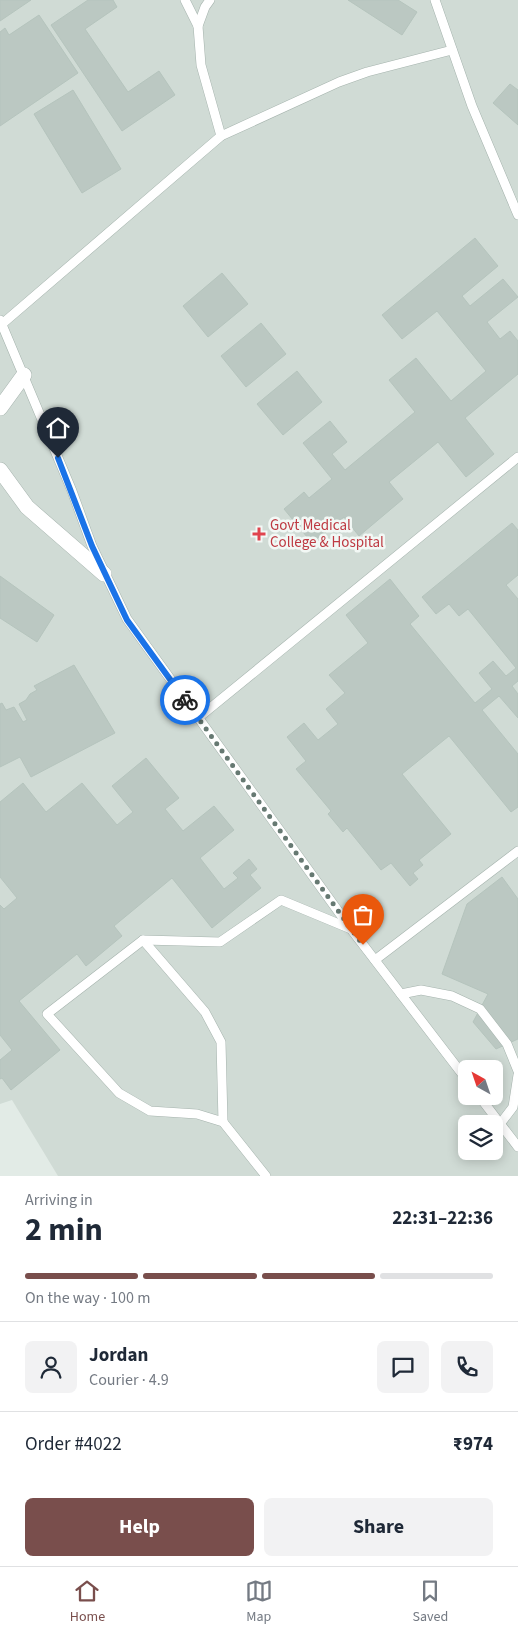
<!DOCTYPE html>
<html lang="en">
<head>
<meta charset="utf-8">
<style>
	:root { --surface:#fff; --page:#f2f2f3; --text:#1f2937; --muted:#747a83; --line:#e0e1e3; --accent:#794e4c }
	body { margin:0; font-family:"Source Sans 3",sans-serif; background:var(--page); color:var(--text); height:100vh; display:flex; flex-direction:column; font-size:19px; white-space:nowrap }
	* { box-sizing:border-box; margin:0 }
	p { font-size:16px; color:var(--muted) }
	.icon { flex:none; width:28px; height:28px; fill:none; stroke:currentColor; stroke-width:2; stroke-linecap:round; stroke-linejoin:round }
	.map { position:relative; height:1176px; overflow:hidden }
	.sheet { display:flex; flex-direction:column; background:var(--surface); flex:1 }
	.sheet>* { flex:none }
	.needle { width:32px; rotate:320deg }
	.tools { position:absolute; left:458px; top:1060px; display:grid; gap:10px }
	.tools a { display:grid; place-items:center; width:45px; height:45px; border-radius:8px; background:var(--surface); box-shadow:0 2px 12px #0003; font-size:25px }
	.pin { position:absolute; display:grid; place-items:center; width:42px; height:42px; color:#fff; margin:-51px -21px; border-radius:50% 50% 50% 0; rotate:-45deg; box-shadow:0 0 5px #0007 }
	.pin .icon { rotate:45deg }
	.courier { position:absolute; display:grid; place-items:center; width:50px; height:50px; margin:-25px; border:4px solid #1a73e8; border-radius:50%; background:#fff; color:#222; box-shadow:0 1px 6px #0007 }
	.summary em { font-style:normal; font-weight:700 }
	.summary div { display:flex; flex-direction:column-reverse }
	.summary { display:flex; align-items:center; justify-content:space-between; height:85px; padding:0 25px }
	h1 { font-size:32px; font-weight:700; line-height:38px }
	.bar { display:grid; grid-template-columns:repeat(4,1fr); gap:8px 5px; align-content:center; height:60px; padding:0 25px }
	.bar i { height:6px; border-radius:4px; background:var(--line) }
	.bar .on { background:var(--accent) }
	.bar p { grid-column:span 4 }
	.line { display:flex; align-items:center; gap:12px; padding:0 25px; border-top:1px solid var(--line) }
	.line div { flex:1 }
	.round { display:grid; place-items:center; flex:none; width:52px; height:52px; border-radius:8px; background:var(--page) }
	.cta { display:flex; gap:10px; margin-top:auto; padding:10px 25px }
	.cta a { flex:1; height:58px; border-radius:8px; background:var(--accent); color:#fff; font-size:20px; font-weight:700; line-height:58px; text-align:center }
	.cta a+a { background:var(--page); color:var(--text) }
	.menu { display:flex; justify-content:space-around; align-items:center; height:70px; border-top:1px solid var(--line); background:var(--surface); font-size:14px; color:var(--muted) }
	.menu a { display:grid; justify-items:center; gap:2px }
	.menu .on { color:var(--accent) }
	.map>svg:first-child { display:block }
</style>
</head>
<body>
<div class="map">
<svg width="518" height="1176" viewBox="0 0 518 1176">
	<rect width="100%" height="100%" fill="#e2ebe6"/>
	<!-- built -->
	<path fill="#d0dbd5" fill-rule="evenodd" d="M0,0H518V1176H58L12,1100L0,1104ZM466,1069H494V1096H466ZM466,1124H494V1151H466Z"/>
	<!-- building -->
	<g fill="#bbc8c2" stroke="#b5c4bd">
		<path d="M0,0H31L0,21Z"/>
		<path d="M88,0H113L117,7L85,29L128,92L159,71L175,95L122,131L51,25Z"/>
		<path d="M348,0H398L417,12L402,35Z"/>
		<path d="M39,15L78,73L0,126V32L5,28L9,35Z"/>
		<path d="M510,84L518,90V125L493,103Z"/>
		<path d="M73,90L121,169L82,193L34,114Z"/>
		<path d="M475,238L498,266L462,296L470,306L503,279L518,297L487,322L500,339L510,331L518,341V374L465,418L494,454L466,477L438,442L389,482L403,499L359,536L344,517L312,543L284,509L304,492L309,498L332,479L303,443L330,421L347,442L332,454L345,470L415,412L389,380L416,358L451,401L486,371L437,311L402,339L382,315Z"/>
		<path d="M222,273L248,304L208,337L183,306Z"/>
		<path d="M261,323L286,354L246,387L221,356Z"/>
		<path d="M297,371L322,402L283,435L257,404Z"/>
		<path d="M512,523L518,530V575L506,585L518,599V681L512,686L518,694V718L499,696L482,710L518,754V807L511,812L449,736L402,774L451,834L419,860L423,865L413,873L418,879L410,886L391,863L381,870L347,828L343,832L328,814L331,811L296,769L306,761L287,737L304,723L318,740L338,724L326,709L345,693L329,675L368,643L346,615L390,579L419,616L410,624L475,703L492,689L479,673L493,661L506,676L516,668L468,609L459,616L449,604L436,614L422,597Z"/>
		<path d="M0,576L54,615L37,642L0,618Z"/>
		<path d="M74,665L115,733L31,777L20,757L0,767V704L2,703L6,710L14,707L23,722L27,720L19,704L26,700L30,694L37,690L34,686Z"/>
		<path d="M146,758L179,798L165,809L183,831L214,806L234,830L200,858L224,889L238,878L233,873L249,859L257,869L250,875L261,888L212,928L172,878L114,926L122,936L86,966L77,954L19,1001L60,1050L11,1090L2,1078L0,1079V1060L12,1050L0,1035V905L4,909L17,898L0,877V802L23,783L46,812L82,783L117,825L133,812L112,786Z"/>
		<path d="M502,877L518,899V1039L496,1049L473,1022L488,994L442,974L467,904Z"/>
	</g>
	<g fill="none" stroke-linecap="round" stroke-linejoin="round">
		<!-- service casing -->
		<g stroke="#a5b3ad" stroke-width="10">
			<g id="service">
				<path d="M185,0L198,26"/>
				<path d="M210,0L205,7L198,26L201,65L221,136"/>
				<path d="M435,0L472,106L518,215"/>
				<path d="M0,320L72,491L92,546L127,619L351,929L466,1079"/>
				<path d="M2,324L221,136L339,82L367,72L452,50"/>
				<path d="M198,718L518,457"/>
				<path d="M143,940L205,1012L221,1042L223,1122"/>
				<path d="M375,960L518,851"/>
				<path d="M401,994L421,990L452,996L480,1009L507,1044L518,1071"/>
				<path d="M479,1096L518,1147"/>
				<path d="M500,1124L513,1107L518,1075"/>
				<path d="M266,1176L223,1122L197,1114L150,1111L119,1093L47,1014L143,940L220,942L281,900L351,929"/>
			</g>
		</g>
		<!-- minor casing -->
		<g stroke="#a5b3ad" stroke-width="16">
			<g id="minor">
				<path d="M0,408L24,375"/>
				<path d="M0,470L27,507L104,574"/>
			</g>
		</g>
		<!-- service -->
		<use href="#service" stroke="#fff" stroke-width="9"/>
		<!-- minor -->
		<use href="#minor" stroke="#fff" stroke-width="15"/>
	</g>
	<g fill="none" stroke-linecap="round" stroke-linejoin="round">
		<!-- done -->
		<path stroke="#667972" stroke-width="5" stroke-dasharray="0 9" d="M185,700L363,945"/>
		<!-- route -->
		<path stroke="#1a73e8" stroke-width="6" d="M58,458L92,546L127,620L185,700"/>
	</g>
	<!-- markers -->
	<path fill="#e0444e" stroke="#f2f8f5" stroke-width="2" d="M256.5 526.5h5v5h5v5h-5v5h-5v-5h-5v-5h5z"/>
	<g text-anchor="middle" stroke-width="5" stroke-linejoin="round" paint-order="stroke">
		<!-- health labels -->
		<g font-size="15" fill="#be3a42" stroke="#f2f8f5" text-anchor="start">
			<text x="270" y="530">Govt Medical<tspan x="270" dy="17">College &amp; Hospital</tspan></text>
		</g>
	</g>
</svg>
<div class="tools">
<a><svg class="needle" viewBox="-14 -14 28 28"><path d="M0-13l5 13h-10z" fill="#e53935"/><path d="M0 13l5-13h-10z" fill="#747a83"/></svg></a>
<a><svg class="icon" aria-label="layers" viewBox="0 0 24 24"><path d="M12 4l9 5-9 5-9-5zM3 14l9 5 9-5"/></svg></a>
</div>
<div class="pin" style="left:363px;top:945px;background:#ea580c"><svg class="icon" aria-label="bag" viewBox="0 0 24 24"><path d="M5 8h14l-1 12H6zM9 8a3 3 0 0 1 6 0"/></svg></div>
<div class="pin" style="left:58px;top:458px;background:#1f2937"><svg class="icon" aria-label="home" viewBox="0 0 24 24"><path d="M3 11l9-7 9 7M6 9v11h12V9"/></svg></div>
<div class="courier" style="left:185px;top:700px"><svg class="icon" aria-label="bike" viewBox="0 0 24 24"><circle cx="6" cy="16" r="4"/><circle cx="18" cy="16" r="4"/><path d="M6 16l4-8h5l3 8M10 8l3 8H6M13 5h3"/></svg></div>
</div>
<section class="sheet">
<div class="summary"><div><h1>2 min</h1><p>Arriving in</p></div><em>22:31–22:36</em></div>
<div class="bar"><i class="on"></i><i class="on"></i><i class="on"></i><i></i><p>On the way · 100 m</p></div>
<div class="line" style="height:90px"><a class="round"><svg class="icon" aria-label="person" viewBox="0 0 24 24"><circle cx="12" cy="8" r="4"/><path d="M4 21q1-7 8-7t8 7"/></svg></a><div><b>Jordan</b><p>Courier · 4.9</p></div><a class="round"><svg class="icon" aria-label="chat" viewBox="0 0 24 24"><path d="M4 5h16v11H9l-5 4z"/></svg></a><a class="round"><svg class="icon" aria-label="phone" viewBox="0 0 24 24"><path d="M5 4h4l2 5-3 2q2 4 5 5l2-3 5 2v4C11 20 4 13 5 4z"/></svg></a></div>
<div class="line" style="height:65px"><div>Order #4022</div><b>₹974</b></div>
<div class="cta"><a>Help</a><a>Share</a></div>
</section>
<nav class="menu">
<a class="on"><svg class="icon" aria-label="home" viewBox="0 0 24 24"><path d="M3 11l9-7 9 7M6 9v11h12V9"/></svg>Home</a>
<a><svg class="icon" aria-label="map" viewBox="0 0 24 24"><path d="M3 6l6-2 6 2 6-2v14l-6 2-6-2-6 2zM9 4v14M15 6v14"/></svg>Map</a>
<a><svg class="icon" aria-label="saved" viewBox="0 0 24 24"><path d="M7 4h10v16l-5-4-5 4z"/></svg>Saved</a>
</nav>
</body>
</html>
